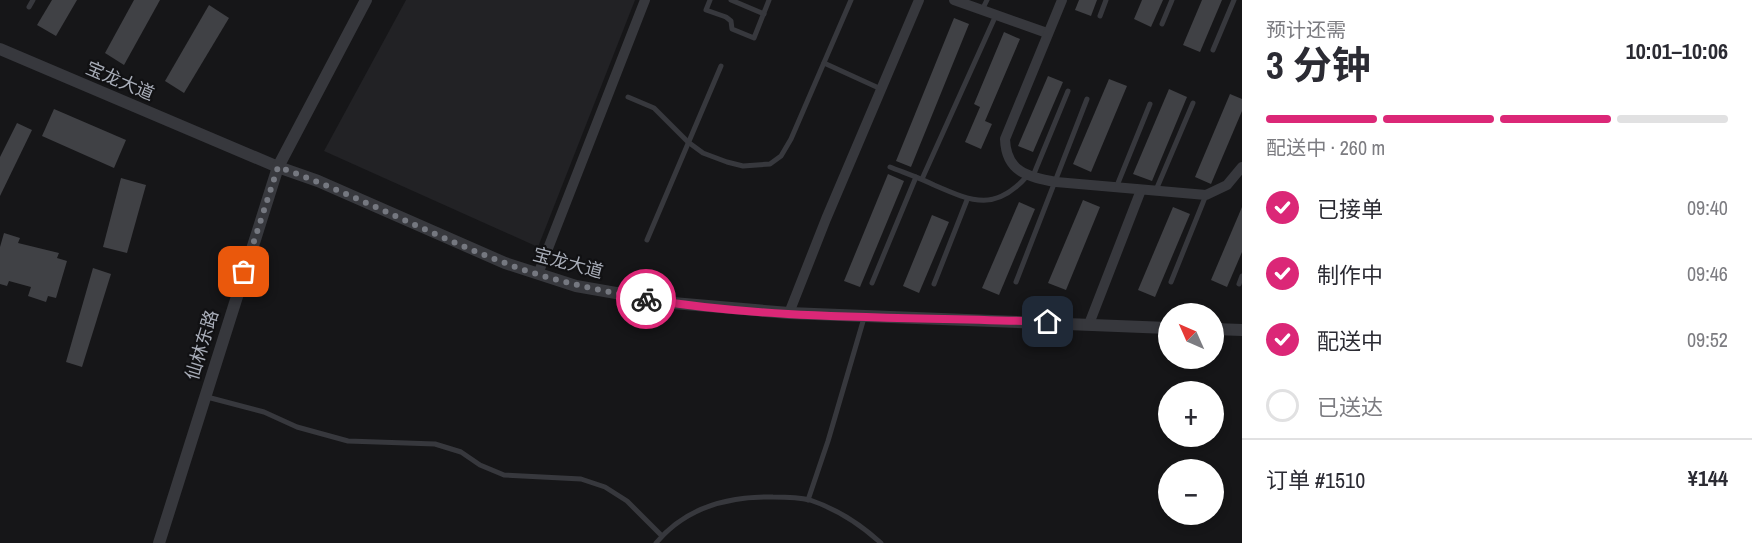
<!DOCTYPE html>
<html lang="zh">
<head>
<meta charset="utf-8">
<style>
	:root { --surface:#fff; --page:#f2f2f3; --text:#2b2b33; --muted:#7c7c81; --line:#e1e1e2; --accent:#db2777 }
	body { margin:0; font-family:"Archivo Narrow","Noto Sans SC",sans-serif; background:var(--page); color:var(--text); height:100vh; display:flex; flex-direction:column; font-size:22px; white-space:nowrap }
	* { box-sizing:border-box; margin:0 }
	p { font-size:20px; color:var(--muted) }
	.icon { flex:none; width:33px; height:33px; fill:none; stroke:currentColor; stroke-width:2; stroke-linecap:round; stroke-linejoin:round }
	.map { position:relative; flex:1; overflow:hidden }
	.details { display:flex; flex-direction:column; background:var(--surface); width:510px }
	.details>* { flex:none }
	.needle { width:39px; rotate:315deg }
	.buttons { position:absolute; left:1158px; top:303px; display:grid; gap:12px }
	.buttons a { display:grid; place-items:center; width:66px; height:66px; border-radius:50%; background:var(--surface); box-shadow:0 3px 9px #0003; font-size:30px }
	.pin { position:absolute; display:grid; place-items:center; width:51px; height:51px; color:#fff; margin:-26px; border-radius:12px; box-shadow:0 3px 9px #0006 }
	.courier { position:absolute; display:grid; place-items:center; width:60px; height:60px; margin:-30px; border:4px solid #db2777; border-radius:50%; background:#fff; color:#222; box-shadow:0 2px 8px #0007 }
	.headline em { font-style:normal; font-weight:700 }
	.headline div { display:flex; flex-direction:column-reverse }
	.headline { display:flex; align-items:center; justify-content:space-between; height:102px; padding:0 24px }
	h1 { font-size:39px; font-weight:700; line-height:45px }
	.bar { display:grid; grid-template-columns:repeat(4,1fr); gap:9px 6px; align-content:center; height:72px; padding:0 24px }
	.bar i { height:8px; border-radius:4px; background:var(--line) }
	.bar .on { background:var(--accent) }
	.bar p { grid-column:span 4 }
	.line { display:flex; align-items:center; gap:15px; padding:0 24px; border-top:2px solid var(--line) }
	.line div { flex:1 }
	ol { padding:0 24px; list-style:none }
	li { display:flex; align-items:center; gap:18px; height:66px }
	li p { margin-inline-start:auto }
	li .icon { padding:6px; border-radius:50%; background:var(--accent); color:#fff; stroke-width:4 }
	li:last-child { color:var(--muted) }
	li i { width:33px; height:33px; border:3px solid var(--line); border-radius:50% }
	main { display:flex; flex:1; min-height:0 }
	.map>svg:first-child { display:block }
</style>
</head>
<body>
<main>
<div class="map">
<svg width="1242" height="543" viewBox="0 0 1242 543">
	<rect width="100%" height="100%" fill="#161618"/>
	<!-- built -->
	<path fill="#222225" d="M406,0H635L538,247L324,151Z"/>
	<!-- building -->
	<g fill="#404145">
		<path d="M52,0H77L56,36L37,25Z"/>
		<path d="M134,0H160L124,65L105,53Z"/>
		<path d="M1079,0H1097L1091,16L1075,10Z"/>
		<path d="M1142,0H1163L1151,27L1134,19Z"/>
		<path d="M1202,0H1222L1200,52L1183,45Z"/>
		<path d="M209,5L229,18L184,93L165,81Z"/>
		<path d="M954,18L969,24L911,167L896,161Z"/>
		<path d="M1004,32L1020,39L985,121L992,124L981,149L965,142L980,107L974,104Z"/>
		<path d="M1048,76L1063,82L1033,152L1018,146Z"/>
		<path d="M1109,79L1127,86L1091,172L1073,164Z"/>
		<path d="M1169,89L1187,97L1152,181L1133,174Z"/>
		<path d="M1230,94L1242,99V111L1211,184L1195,177Z"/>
		<path d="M54,109L126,140L114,168L42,136Z"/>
		<path d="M17,123L32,130L0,196V157Z"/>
		<path d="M888,174L904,181L860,287L844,281Z"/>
		<path d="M121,178L146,185L127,253L103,247Z"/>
		<path d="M1083,200L1100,207L1066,290L1048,283Z"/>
		<path d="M1019,202L1035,209L999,295L982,288Z"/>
		<path d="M1173,207L1190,214L1155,297L1138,290Z"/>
		<path d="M1242,207V252L1227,287L1211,280Z"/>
		<path d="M932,215L949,222L919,293L903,286Z"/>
		<path d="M4,233L20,238L18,243L59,253L57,258L67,261L56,298L48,296L46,302L28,296L31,287L9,281L7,286L0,284V247Z"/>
		<path d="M93,268L111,274L82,367L66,362Z"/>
	</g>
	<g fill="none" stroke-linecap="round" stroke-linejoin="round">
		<!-- service -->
		<g stroke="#37383d" stroke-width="5">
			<path d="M710,0L706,10L726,17L731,21L732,29L754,38L769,0"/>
			<path d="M731,0L764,14"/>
			<path d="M29,7L33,0"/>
			<path d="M982,10L987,0"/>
			<path d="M1100,16L1106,0"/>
			<path d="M1162,24L1172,0"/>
			<path d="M1213,50L1234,0"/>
			<path d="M824,63L881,89"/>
			<path d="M628,97L654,108L688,142L703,153L727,162L743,166L770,164L781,156L791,139L851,0"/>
			<path d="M890,167C905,173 920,178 934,185C973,202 996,212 1028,175"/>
			<path d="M1033,176L1068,91"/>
			<path d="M922,179L996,15"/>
			<path d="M1116,188L1150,104"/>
			<path d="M1156,190L1193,103"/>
			<path d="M647,240L721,66"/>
			<path d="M1016,282L1087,99"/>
			<path d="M1171,282L1206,195"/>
			<path d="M872,283L916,177"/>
			<path d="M934,284L967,200"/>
			<path d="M1239,284L1242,276"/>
			<path d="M207,397L264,412L297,427L348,441L435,444L461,452L480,465L504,475L581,479L605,487L627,501L662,536"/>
			<path d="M808,500L828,441L864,318"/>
			<path d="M656,543C686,507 728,496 773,497C784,497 798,497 810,500C837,509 860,524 881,543"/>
		</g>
		<!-- minor -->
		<g stroke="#37383d" stroke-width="10">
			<path d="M954,0L1047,33"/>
			<path d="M1062,0L1005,139C1006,172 1028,177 1056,182L1206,195L1227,185L1242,167"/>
			<path d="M538,274L645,0"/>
			<path d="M789,313L826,219L919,0"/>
			<path d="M1089,324L1141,190"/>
		</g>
		<!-- tertiary -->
		<g stroke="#37383d" stroke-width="12">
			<path d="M0,49L278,167L318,181L505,263L576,286L673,303L789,313L1168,328"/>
			<path d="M1214,329L1242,330"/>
			<path d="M159,543L278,167L366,0"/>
		</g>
	</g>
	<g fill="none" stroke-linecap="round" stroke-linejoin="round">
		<!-- done -->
		<path stroke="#757880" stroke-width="6" stroke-dasharray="0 10.8" d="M244,272L278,167C355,194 428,234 505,263C551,281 598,290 646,299"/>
		<!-- route -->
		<path stroke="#db2777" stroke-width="8" d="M646,299C778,321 915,316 1048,322"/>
	</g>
	<g text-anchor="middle" stroke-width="4.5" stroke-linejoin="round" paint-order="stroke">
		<!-- street labels -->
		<g font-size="18" fill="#a8adb8" stroke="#111113">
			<text transform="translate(120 81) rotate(23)" y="6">宝龙大道</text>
			<text transform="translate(568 263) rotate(15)" y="6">宝龙大道</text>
			<text transform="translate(202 345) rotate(-73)" y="6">仙林东路</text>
		</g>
	</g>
</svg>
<div class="buttons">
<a><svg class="needle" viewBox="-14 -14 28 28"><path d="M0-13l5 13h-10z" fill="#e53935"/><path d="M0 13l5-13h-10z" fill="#7c7c81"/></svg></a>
<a>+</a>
<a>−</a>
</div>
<div class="pin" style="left:244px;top:272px;background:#ea580c"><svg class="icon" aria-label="bag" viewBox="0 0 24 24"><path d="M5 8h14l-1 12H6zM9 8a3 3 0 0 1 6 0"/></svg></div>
<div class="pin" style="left:1048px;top:322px;background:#1f2937"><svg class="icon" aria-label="home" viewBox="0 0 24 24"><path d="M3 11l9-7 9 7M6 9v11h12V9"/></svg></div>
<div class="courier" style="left:646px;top:299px"><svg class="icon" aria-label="bike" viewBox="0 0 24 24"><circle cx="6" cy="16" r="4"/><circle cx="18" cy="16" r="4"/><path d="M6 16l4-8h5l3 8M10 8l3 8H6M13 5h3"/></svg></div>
</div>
<section class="details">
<div class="headline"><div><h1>3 分钟</h1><p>预计还需</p></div><em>10:01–10:06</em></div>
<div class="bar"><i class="on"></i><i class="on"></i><i class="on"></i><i></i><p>配送中 · 260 m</p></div>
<ol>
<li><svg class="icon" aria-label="check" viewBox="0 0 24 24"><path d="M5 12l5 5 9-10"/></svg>已接单<p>09:40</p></li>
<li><svg class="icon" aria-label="check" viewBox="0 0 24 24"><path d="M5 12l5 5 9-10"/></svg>制作中<p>09:46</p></li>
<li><svg class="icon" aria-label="check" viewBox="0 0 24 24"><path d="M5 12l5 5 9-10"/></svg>配送中<p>09:52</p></li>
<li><i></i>已送达</li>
</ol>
<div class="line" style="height:78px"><div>订单 #1510</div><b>¥144</b></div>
</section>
</main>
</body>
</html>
